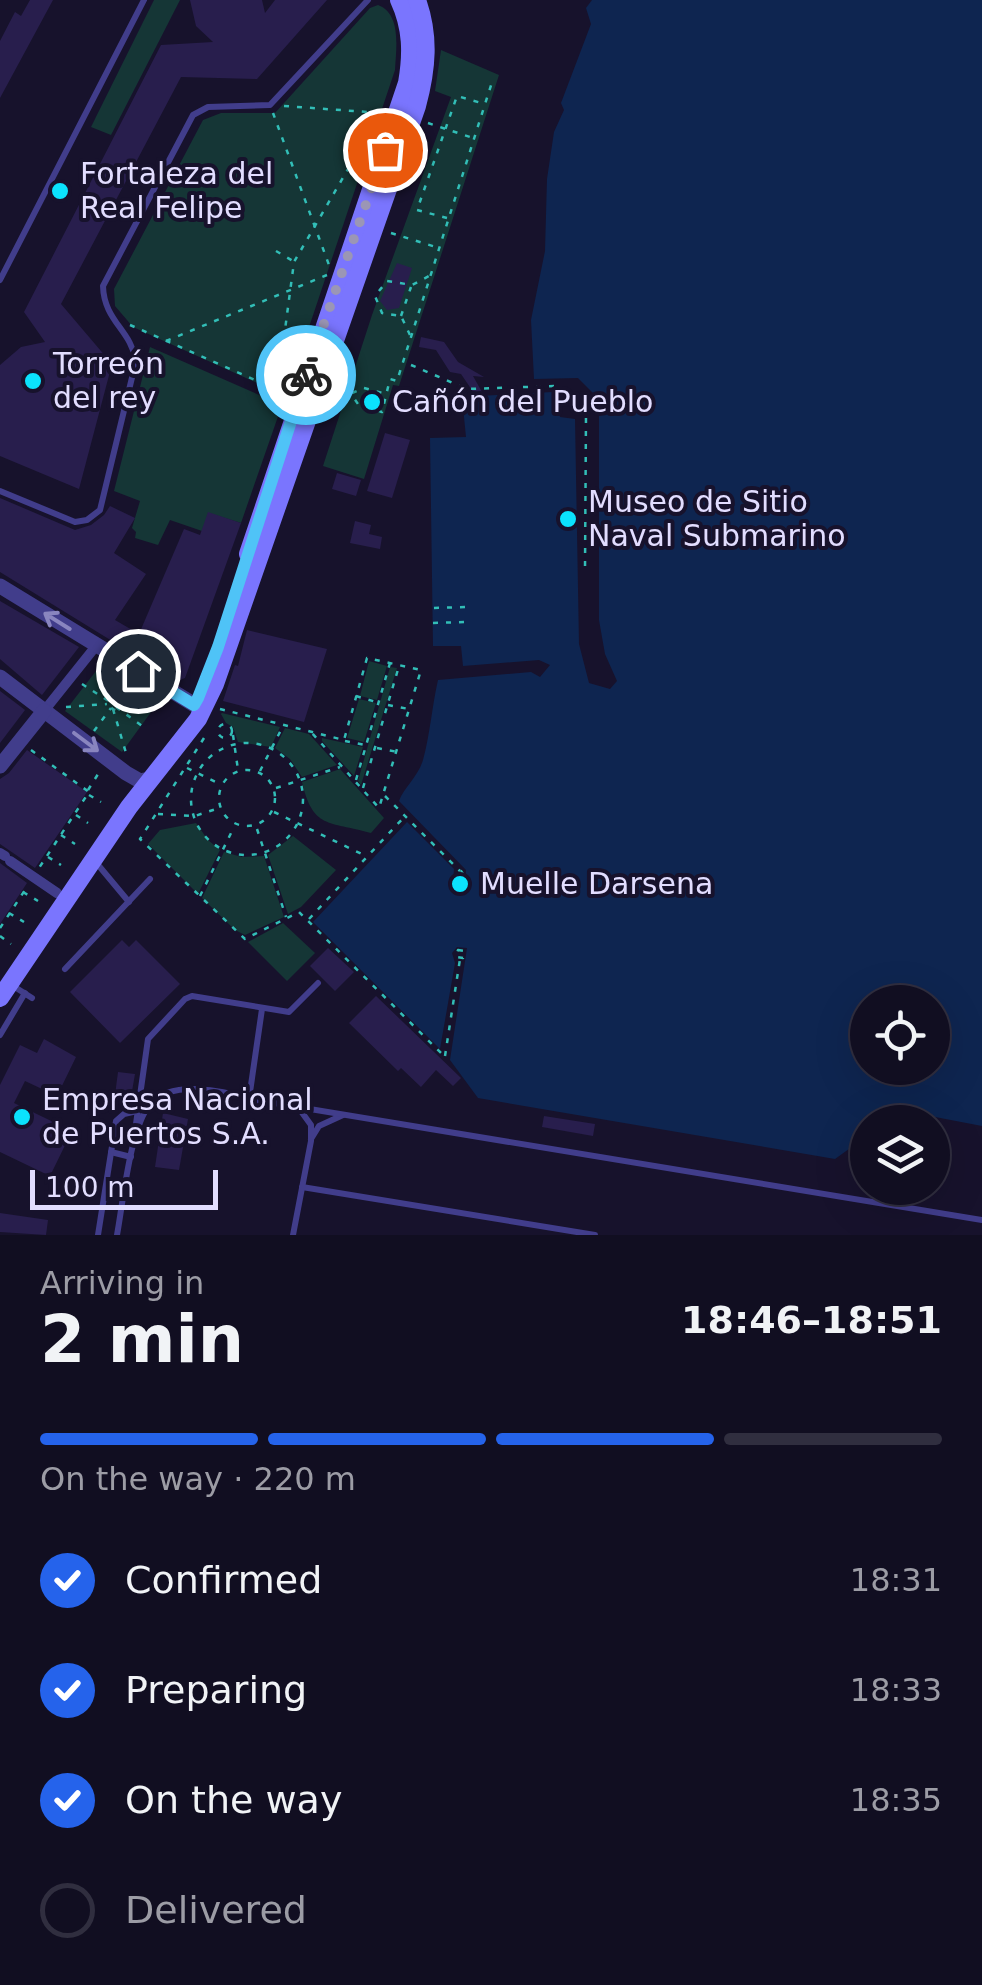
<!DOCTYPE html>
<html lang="en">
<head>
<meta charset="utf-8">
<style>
	:root { --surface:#110e21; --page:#1e1c2e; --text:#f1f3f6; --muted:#9c9ca5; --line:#302e3f; --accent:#2563eb }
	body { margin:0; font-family:"DejaVu Sans",sans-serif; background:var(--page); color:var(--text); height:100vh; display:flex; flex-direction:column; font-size:38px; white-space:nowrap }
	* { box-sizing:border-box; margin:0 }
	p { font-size:32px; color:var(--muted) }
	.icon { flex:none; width:55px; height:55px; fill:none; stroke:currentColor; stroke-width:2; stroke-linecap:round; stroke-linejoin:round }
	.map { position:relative; height:1235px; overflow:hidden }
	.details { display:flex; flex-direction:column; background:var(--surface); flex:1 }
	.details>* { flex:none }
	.fabs { position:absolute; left:850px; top:985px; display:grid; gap:20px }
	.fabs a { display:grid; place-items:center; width:100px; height:100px; border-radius:50%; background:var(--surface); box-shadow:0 10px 40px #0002,0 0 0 2px var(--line); font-size:50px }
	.scale { position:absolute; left:30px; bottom:25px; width:188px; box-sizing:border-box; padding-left:10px; border:5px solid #e2ddff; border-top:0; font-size:28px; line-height:35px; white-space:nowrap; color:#e2ddff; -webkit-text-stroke:8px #17122c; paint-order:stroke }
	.pin { position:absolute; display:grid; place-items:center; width:85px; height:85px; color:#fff; margin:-42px; border:5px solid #fff; border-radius:50%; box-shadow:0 2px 10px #0007 }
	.courier { position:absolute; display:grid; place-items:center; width:100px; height:100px; margin:-50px; border:8px solid #4fc3f7; border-radius:50%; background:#fff; color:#222; box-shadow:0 2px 12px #0007 }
	.overview em { font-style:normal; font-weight:700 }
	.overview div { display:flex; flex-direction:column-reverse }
	.overview { display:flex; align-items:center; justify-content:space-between; height:170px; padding:0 40px }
	h1 { font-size:65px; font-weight:700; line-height:75px }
	.bar { display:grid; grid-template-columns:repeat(4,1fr); gap:15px 10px; align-content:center; height:120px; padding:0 40px }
	.bar i { height:12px; border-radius:8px; background:var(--line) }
	.bar .current { background:var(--accent) }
	.bar p { grid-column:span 4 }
	ol { padding:0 40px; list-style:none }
	li { display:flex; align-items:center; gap:30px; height:110px }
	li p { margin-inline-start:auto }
	li .icon { padding:10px; border-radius:50%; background:var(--accent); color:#fff; stroke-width:4 }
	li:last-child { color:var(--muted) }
	li i { width:55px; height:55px; border:5px solid var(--line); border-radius:50% }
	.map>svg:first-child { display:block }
</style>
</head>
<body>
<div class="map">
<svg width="982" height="1235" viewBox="0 0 982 1235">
	<rect width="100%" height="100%" fill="#17122c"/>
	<!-- green -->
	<g fill="#153636">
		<path d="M154,0H180L111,135L91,127Z"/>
		<path d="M378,5C402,14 396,49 395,70L286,396L133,327L115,306L114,289L203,120L221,113H275L370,8Z"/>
		<path d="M441,50L499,75L399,386L393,385L364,479L323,466L372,315L451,97L435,91Z"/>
		<path d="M150,347L282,405L241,523L209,513L202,531L170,520L158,545L135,538L136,532L132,528L140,501L114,491Z"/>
		<path d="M369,661L387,666L377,700L360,696Z"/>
		<path d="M103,662L162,697L122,752L65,711Z"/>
		<path d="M390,667L397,668L361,785L358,781Z"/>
		<path d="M359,699L376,703L364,742L347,738Z"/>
		<path d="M221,714L222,713L280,727L271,747L238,742L233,727L226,723Z"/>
		<path d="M285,728L309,734L337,765L302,777L290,759L275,748Z"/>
		<path d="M322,738L363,747L354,776L322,741Z"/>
		<path d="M340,769L384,818L371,833C328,821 313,829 302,782Z"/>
		<path d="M196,823L208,840L220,850L198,894L148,844L160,830Z"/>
		<path d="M293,836L336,870L301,907L288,914L268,855Z"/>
		<path d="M224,852L242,857L264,856L284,917L245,935L235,930L202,898Z"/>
		<path d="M283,923L315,953L287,981L248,942Z"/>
	</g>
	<!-- water -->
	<path fill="#0e2550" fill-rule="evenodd" d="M592,0H982V1126L930,1116L868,1122L867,1136L835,1159L478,1098L450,1060L467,948L457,947L452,953L455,963L440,1049L313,922L407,822L454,869L453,882L460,884L466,881V870L399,801C404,787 418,777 423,760C430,735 432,706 438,680L531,672L540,677L550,665L539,660L463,666L461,646H433L430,438L466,437L462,397L552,392L560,417L575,419L579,644L589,683L610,689L617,681L605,654L599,620V412L593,393L578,378L534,379L531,320L545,251L547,179L554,132L564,110L561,103L591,24L586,8ZM868,1002H932V1068H868Z"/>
	<!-- building -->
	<g fill="#281e4d">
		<path d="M30,0H53L0,98V41L15,12L21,16Z"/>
		<path d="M190,0H262L265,13L275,0H327L257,79L181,77L61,304L112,364L79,489L0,456V365L21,347L45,342L24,312L161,45L213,42L196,26Z"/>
		<path d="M397,263L412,268L399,308L387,310L380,301Z"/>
		<path d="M421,337L444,342L458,362L484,377L473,376L482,392L476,396L461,374L450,372L436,350L419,347Z"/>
		<path d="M385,433L410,440L392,498L367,491Z"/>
		<path d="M337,473L361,480L356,496L332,489Z"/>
		<path d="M0,498L75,530L91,525L104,515L110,506L135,518L114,553L146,574L115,620L139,634L184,529L200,535L208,512L241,523L185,678L177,681L0,572Z"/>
		<path d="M355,521L371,525L369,534L382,537L380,549L350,543Z"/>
		<path d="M0,601L79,647L42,695L0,659Z"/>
		<path d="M247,630L327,649L304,722L223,701L235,665L238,666Z"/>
		<path d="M0,691L25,710L0,743Z"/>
		<path d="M27,750L87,792L35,868L0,844V779L9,773Z"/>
		<path d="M0,863L27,883L0,924Z"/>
		<path d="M122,940L129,947L136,940L180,984L120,1043L70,992Z"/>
		<path d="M328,948L354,972L335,991L310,966Z"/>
		<path d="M376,996L461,1078L453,1086L436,1070L421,1087L401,1068L398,1071L349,1023Z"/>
		<path d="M44,1039L76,1057L57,1096L25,1081L14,1103L72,1131L50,1176L0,1152V1085L20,1045L37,1053Z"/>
		<path d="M118,1072L135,1074L131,1097L115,1095Z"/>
		<path d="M163,1113L188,1119L179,1170L155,1167Z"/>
		<path d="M544,1116L595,1124L593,1136L542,1127Z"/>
		<path d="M0,1213L48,1220L46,1235L0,1232Z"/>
	</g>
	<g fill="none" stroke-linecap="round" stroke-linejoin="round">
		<!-- path -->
		<g stroke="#32beb7" stroke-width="2.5" stroke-dasharray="5 8" stroke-linecap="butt">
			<path d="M284,106L381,113"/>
			<path d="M273,113L329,265"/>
			<path d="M428,123L473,138"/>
			<path d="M447,218L417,210L457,96L485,104"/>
			<path d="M391,233L439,248"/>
			<path d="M276,251L293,261"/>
			<path d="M401,316L411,287"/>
			<path d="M130,325L287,394"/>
			<path d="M410,335L401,316L382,313L375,296L387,281L412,285L429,276"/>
			<path d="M166,341L327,275"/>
			<path d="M411,365L467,389L556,386L586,414L585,570"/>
			<path d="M333,388L351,394L358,404L382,412L390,379L397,381L493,79"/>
			<path d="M277,390L294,262L380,114"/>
			<path d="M352,393L364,388L386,394"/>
			<path d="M430,403L442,380"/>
			<path d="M434,608L465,607"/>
			<path d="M433,623L465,622"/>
			<path d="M100,665L110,700"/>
			<path d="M82,684L110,702"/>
			<path d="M356,696L376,702"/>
			<path d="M112,700L118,704L114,710L108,705Z"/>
			<path d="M115,702L129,683"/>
			<path d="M117,704L155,699"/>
			<path d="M388,705L409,709"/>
			<path d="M66,707L107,704"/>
			<path d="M116,707L145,728"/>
			<path d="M113,709L126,753"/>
			<path d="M220,709L344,740L367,658L421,670L379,808L312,733"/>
			<circle cx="225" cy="731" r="7"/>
			<path d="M94,731L111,708"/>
			<path d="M233,735L238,770"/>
			<path d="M204,738L140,839L245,939L299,912L445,1057"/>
			<path d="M345,741L365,745"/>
			<circle cx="247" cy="799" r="56"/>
			<path d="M377,748L398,752"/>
			<path d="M31,750L89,792L39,868"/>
			<path d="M187,768L220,784"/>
			<circle cx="247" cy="798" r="28"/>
			<path d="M260,771L283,726"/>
			<path d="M356,780L390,663"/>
			<path d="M276,788L340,767"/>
			<path d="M363,788L399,666"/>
			<path d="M88,790L100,771"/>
			<path d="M89,795L101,802"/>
			<path d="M385,796L460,871"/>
			<path d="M274,812L366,856"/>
			<path d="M158,814L195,816L219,808"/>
			<path d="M76,815L88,823"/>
			<path d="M257,829L286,917"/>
			<path d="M61,835L75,844"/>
			<path d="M48,857L61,865"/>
			<path d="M461,871L465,877L459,880L456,875Z"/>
			<path d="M23,892L38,901"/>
			<path d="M200,896L234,827"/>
			<path d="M9,913L24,922"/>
			<path d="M309,919L406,815"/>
			<path d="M0,928L27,887"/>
			<path d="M0,936L11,944"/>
			<path d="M458,950L464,951L463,958L456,957Z"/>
			<path d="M445,1056L460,959"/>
		</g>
		<!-- service -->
		<g stroke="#413d8b" stroke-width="6">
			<path d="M0,280L144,0"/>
			<path d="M0,491L75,522L87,520L100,510L136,361C131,330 104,321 103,286L193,115L208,107L270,105L368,0"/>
			<path d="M94,860L129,902"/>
			<path d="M65,969L150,879"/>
			<path d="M10,984L32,998"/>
			<path d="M0,1035L25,993"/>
			<path d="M249,1099L262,1009"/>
			<path d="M135,1131L148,1039L185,999L192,996L289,1012L318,983"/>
			<path d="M311,1139L319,1126L343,1115"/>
			<path d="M111,1152L131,1157"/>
			<path d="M302,1187L595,1235"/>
			<path d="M98,1235L116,1121L124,1114L137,1111"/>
			<path d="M117,1235C123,1203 130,1128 150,1104C171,1080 223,1090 249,1099L982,1220"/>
			<path d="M293,1235L311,1141V1125L298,1107"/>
		</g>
		<!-- pedestrian -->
		<g stroke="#413d8b" stroke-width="10">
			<path d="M44,711L96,646"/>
			<path d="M0,853L5,856"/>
			<path d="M10,861L57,893"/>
		</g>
		<!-- tertiary -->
		<g stroke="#413d8b" stroke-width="15">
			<path d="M0,586L203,710"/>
			<path d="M0,677L126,773L140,781L151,779"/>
			<path d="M0,766L44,711"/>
		</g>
		<!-- secondary -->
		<g stroke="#7a75fe" stroke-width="18">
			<path d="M248,554L407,83C412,54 412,28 399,0"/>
			<path d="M0,998L129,807L198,719L215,684L417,106C427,69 430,36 417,0"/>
		</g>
	</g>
	<!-- one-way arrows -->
	<defs><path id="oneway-shaft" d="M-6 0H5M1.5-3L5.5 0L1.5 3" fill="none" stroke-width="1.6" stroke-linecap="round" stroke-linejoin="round" transform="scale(2.5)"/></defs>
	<g stroke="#8985bf">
		<use href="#oneway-shaft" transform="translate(57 621) rotate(-148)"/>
		<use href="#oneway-shaft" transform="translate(86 742) rotate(37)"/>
	</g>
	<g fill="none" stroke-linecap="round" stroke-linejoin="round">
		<!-- done -->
		<path stroke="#9b96b5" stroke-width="10" stroke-dasharray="0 18" d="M306,375L385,150"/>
		<!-- route -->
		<path stroke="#4fc3f7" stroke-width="12" d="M138,671L194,705L198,698L218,647L306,375"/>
	</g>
	<!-- markers -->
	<g fill="#0be2fd" stroke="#17122c" stroke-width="4">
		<circle cx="60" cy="191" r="10"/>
		<circle cx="33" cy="381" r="10"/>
		<circle cx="372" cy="402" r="10"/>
		<circle cx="568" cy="519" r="10"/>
		<circle cx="460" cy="884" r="10"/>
		<circle cx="22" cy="1117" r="10"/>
	</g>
	<g text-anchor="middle" stroke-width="8" stroke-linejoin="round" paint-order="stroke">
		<!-- poi labels -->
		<g font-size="30" fill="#e2ddff" stroke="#17122c" text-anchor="start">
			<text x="80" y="184">Fortaleza del<tspan x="80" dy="34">Real Felipe</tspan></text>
			<text x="53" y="374">Torreón<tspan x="53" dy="34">del rey</tspan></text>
			<text x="392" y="412">Cañón del Pueblo</text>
			<text x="588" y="512">Museo de Sitio<tspan x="588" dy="34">Naval Submarino</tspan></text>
			<text x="480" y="894">Muelle Darsena</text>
			<text x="42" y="1110">Empresa Nacional<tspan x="42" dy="34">de Puertos S.A.</tspan></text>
		</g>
	</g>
</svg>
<div class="fabs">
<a><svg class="icon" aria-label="locate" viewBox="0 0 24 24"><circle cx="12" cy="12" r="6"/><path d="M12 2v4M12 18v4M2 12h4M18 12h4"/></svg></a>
<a><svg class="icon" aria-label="layers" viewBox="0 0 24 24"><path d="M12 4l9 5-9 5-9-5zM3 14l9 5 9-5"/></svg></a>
</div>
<div class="scale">100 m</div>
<div class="pin" style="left:385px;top:150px;background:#ea580c"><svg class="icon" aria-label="bag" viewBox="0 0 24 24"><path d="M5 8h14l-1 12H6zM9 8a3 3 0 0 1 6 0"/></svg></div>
<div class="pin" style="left:138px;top:671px;background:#1f2937"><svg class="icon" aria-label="home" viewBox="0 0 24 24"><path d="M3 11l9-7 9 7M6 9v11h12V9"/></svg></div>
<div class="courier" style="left:306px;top:375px"><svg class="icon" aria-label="bike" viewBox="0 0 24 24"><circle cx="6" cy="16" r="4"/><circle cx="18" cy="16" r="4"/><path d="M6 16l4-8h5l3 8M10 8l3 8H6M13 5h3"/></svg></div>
</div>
<section class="details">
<div class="overview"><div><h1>2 min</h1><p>Arriving in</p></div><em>18:46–18:51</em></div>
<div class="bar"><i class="current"></i><i class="current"></i><i class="current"></i><i></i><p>On the way · 220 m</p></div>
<ol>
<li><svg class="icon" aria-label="check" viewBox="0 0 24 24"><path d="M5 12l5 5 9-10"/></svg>Confirmed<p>18:31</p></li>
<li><svg class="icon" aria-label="check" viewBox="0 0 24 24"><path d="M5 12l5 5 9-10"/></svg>Preparing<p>18:33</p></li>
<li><svg class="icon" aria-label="check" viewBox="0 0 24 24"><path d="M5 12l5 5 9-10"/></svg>On the way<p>18:35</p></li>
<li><i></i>Delivered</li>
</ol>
</section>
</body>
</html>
